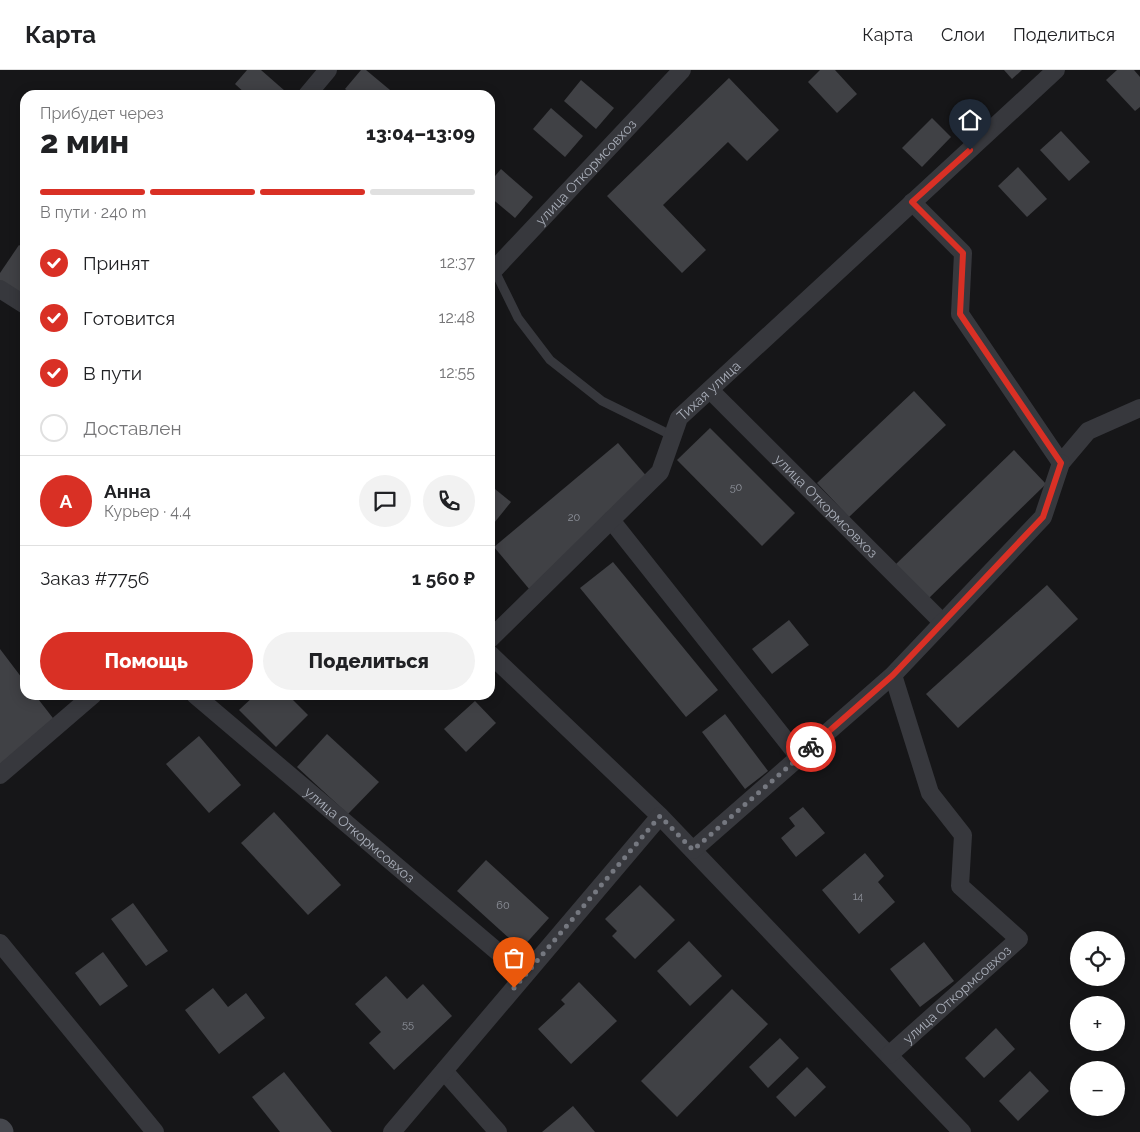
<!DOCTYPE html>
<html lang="ru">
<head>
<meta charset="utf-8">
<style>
	:root { --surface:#fff; --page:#f2f2f2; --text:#202124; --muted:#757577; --line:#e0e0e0; --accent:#d93025 }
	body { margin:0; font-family:Raleway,sans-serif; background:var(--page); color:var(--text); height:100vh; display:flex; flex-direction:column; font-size:19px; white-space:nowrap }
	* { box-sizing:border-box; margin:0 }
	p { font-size:16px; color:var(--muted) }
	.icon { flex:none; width:28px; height:28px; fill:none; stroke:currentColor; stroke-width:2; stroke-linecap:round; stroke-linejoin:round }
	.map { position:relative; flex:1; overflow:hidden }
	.side { position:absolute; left:20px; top:20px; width:475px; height:610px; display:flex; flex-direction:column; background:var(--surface); border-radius:15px; box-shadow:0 2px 12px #0003 }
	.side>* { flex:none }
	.buttons { position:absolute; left:1070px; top:861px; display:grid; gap:10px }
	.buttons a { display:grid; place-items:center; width:55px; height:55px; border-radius:50%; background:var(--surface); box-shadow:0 2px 12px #0003; font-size:25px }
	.pin { position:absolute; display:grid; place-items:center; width:42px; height:42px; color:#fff; margin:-51px -21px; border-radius:50% 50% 50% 0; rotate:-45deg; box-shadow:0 0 5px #0007 }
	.pin .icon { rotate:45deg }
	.courier { position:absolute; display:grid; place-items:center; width:50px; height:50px; margin:-25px; border:4px solid #d93025; border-radius:50%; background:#fff; color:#222; box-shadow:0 1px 6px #0007 }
	.overview em { font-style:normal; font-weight:800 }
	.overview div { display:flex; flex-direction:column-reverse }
	.overview { display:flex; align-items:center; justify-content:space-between; height:85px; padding:0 20px }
	h1 { font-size:32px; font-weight:800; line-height:38px }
	.bar { display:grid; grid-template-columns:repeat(4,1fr); gap:8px 5px; align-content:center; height:60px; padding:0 20px }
	.bar i { height:6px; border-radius:4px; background:var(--line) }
	.bar .selected { background:var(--accent) }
	.bar p { grid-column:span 4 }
	.line { display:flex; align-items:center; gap:12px; padding:0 20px; border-top:1px solid var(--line) }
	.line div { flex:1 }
	.round { display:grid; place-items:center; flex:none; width:52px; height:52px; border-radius:26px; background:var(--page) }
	ol { padding:0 20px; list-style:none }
	li { display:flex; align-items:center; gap:15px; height:55px }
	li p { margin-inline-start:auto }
	li .icon { padding:5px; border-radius:50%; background:var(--accent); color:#fff; stroke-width:4 }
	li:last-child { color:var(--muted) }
	li i { width:28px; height:28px; border:2px solid var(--line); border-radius:50% }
	.action { display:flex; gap:10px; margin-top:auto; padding:10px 20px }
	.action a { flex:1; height:58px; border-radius:30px; background:var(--accent); color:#fff; font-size:20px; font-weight:800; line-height:58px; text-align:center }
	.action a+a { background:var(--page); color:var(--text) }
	header { display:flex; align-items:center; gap:30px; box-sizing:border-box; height:70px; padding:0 25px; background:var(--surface); border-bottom:1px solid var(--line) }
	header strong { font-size:24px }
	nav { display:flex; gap:28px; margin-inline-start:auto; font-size:18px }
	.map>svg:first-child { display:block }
</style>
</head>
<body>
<header>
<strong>Карта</strong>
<nav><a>Карта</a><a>Слои</a><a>Поделиться</a></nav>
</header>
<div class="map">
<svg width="1140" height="1062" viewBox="0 0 1140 1062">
	<rect width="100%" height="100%" fill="#161618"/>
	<!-- building -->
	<g fill="#404145">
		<path d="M247,0H261L285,21L282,25H247L235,14Z"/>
		<path d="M361,0H366L396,25H353L345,19Z"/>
		<path d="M820,0H835L857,24L837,43L808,12Z"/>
		<path d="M1004,0H1022L1012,9Z"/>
		<path d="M1117,0H1134L1140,7V37L1135,41L1106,10Z"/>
		<path d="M729,8L779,60L747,91L728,72L663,135L706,180L682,203L607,126Z"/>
		<path d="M581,10L614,38L596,59L564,31Z"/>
		<path d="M551,38L583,66L565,87L533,59Z"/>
		<path d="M932,48L951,67L922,97L902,78Z"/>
		<path d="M1061,61L1090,92L1069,111L1040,80Z"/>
		<path d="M1018,97L1047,129L1027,147L998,116Z"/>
		<path d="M501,99L533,127L515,148L490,127V112Z"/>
		<path d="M19,175L25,179V216L18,226L0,214V203Z"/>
		<path d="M914,321L946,355L849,447L817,413Z"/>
		<path d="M710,358L795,443L762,476L677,390Z"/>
		<path d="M618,373L655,416L530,520L494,477Z"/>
		<path d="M1014,380L1046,414L928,529L895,495Z"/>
		<path d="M490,415L511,432L490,458Z"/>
		<path d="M613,492L718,620L686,647L580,518Z"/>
		<path d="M1047,515L1078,549L958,658L926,624Z"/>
		<path d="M789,550L809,575L772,604L752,579Z"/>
		<path d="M0,579L25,612V625H35L56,652L0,696Z"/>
		<path d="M255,625H288L308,645L276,677L239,640Z"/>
		<path d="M475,631L496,653L466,682L444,659Z"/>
		<path d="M725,644L768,701L745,719L702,662Z"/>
		<path d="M327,664L379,712L348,744L297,697Z"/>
		<path d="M199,666L241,715L209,743L166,694Z"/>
		<path d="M803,737L825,763L796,787L781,768L795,756L789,748Z"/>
		<path d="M274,742L341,815L308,845L241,773Z"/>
		<path d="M865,783L884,806L878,812L895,832L859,864L822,820Z"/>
		<path d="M486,790L549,848L521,879L457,821Z"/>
		<path d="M640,815L675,850L635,889L612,866L617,861L605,849Z"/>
		<path d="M133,833L168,881L146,896L111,849Z"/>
		<path d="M689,871L722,906L690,936L657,901Z"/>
		<path d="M924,872L954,911L920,937L890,899Z"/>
		<path d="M103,882L128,916L100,936L75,903Z"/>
		<path d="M386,906L407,929L423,914L452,946L394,1000L369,973L381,962L355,934Z"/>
		<path d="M579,912L617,951L571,994L538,959L565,934L561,930Z"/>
		<path d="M213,918L228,937L246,923L265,948L219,984L185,940Z"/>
		<path d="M732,919L768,954L677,1047L641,1011Z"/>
		<path d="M996,958L1015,979L984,1008L965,988Z"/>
		<path d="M780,968L799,988L768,1018L749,997Z"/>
		<path d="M807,997L826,1017L795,1047L776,1027Z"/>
		<path d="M1030,1001L1049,1021L1018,1051L999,1031Z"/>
		<path d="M284,1002L332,1062H280L252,1027Z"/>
		<path d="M573,1036L595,1062H542Z"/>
	</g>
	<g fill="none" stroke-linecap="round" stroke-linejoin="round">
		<!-- lane -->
		<path stroke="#37383d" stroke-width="9" d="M494,199L518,248L550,290L602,331L673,366"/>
		<!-- street -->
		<g stroke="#37383d" stroke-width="18">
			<path d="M307,25L328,0"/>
			<path d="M912,132L963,183L960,244L1061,393L1088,361L1140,338"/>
			<path id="s1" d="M490,204L682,0"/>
			<path d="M0,219L25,235"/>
			<path id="s2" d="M710,320L942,552"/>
			<path d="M611,450L799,687"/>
			<path id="s3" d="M490,569L660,402L679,348L1056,0"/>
			<path d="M490,584L660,746L962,1062"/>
			<path id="s4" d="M195,625L525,905"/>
			<path d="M0,705L93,625"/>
			<path d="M693,780L893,605L1043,447L1061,393"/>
			<path d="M0,873L155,1062"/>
			<path id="s5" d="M889,985L1019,869L960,816L963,765L930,723L893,605"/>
			<path d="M444,1001L498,1062"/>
			<path d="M392,1062L660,746"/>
		</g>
		<!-- secondary -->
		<path stroke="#45474d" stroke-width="25" d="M0,1061L1,1062"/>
	</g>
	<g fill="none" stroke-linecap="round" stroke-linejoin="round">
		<!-- done -->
		<path stroke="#757880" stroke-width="5" stroke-dasharray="0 9" d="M514,918L660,746L693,780L811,677"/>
		<!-- route -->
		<path stroke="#d93025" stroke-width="6" d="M811,677L893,605L1043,447L1061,393L960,244L963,183L912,132L970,80"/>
	</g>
	<g text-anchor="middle" stroke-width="4" stroke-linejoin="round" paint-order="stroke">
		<!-- number labels -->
		<g font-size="11" fill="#8e929b">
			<text x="736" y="421">50</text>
			<text x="574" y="451">20</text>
			<text x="858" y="830">14</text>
			<text x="503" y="839">60</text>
			<text x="408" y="958">55</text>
		</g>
		<!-- street labels -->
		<g font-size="14" fill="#a8adb8" stroke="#111113">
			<text dy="5" stroke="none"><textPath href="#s1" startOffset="140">улица Откормсовхоз</textPath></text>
			<text dy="5" stroke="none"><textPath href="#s3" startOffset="336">Тихая улица</textPath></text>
			<text dy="5" stroke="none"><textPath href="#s2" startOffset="164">улица Откормсовхоз</textPath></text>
			<text dy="5" stroke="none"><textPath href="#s4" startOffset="216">улица Откормсовхоз</textPath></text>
			<text dy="5" stroke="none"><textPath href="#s5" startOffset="91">улица Откормсовхоз</textPath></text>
		</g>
	</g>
</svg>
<div class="buttons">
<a><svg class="icon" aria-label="locate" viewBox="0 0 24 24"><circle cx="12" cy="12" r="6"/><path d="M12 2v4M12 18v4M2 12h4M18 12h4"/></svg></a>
<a>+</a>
<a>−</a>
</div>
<div class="pin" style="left:514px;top:918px;background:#ea580c"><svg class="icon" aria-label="bag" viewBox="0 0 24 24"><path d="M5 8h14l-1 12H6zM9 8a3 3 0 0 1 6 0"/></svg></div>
<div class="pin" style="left:970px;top:80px;background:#1f2937"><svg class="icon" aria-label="home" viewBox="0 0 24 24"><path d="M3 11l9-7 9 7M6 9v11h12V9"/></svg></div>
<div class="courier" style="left:811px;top:677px"><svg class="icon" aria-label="bike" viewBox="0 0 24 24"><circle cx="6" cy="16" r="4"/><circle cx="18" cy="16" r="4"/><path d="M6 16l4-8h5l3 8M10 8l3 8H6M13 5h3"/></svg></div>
<section class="side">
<div class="overview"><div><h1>2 мин</h1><p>Прибудет через</p></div><em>13:04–13:09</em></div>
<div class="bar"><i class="selected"></i><i class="selected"></i><i class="selected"></i><i></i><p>В пути · 240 m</p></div>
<ol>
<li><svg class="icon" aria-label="check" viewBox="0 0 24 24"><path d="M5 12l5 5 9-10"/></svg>Принят<p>12:37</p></li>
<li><svg class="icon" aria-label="check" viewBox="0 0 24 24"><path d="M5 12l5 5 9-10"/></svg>Готовится<p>12:48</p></li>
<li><svg class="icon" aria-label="check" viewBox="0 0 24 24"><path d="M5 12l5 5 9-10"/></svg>В пути<p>12:55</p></li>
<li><i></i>Доставлен</li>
</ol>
<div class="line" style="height:90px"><b class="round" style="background:var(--accent);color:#fff">А</b><div><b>Анна</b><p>Курьер · 4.4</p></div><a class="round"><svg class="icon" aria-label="chat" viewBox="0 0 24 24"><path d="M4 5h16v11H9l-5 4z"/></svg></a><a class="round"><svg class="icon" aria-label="phone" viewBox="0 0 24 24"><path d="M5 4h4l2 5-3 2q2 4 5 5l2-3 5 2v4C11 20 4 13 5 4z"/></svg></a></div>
<div class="line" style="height:65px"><div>Заказ #7756</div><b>1 560 ₽</b></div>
<div class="action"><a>Помощь</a><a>Поделиться</a></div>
</section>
</div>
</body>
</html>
